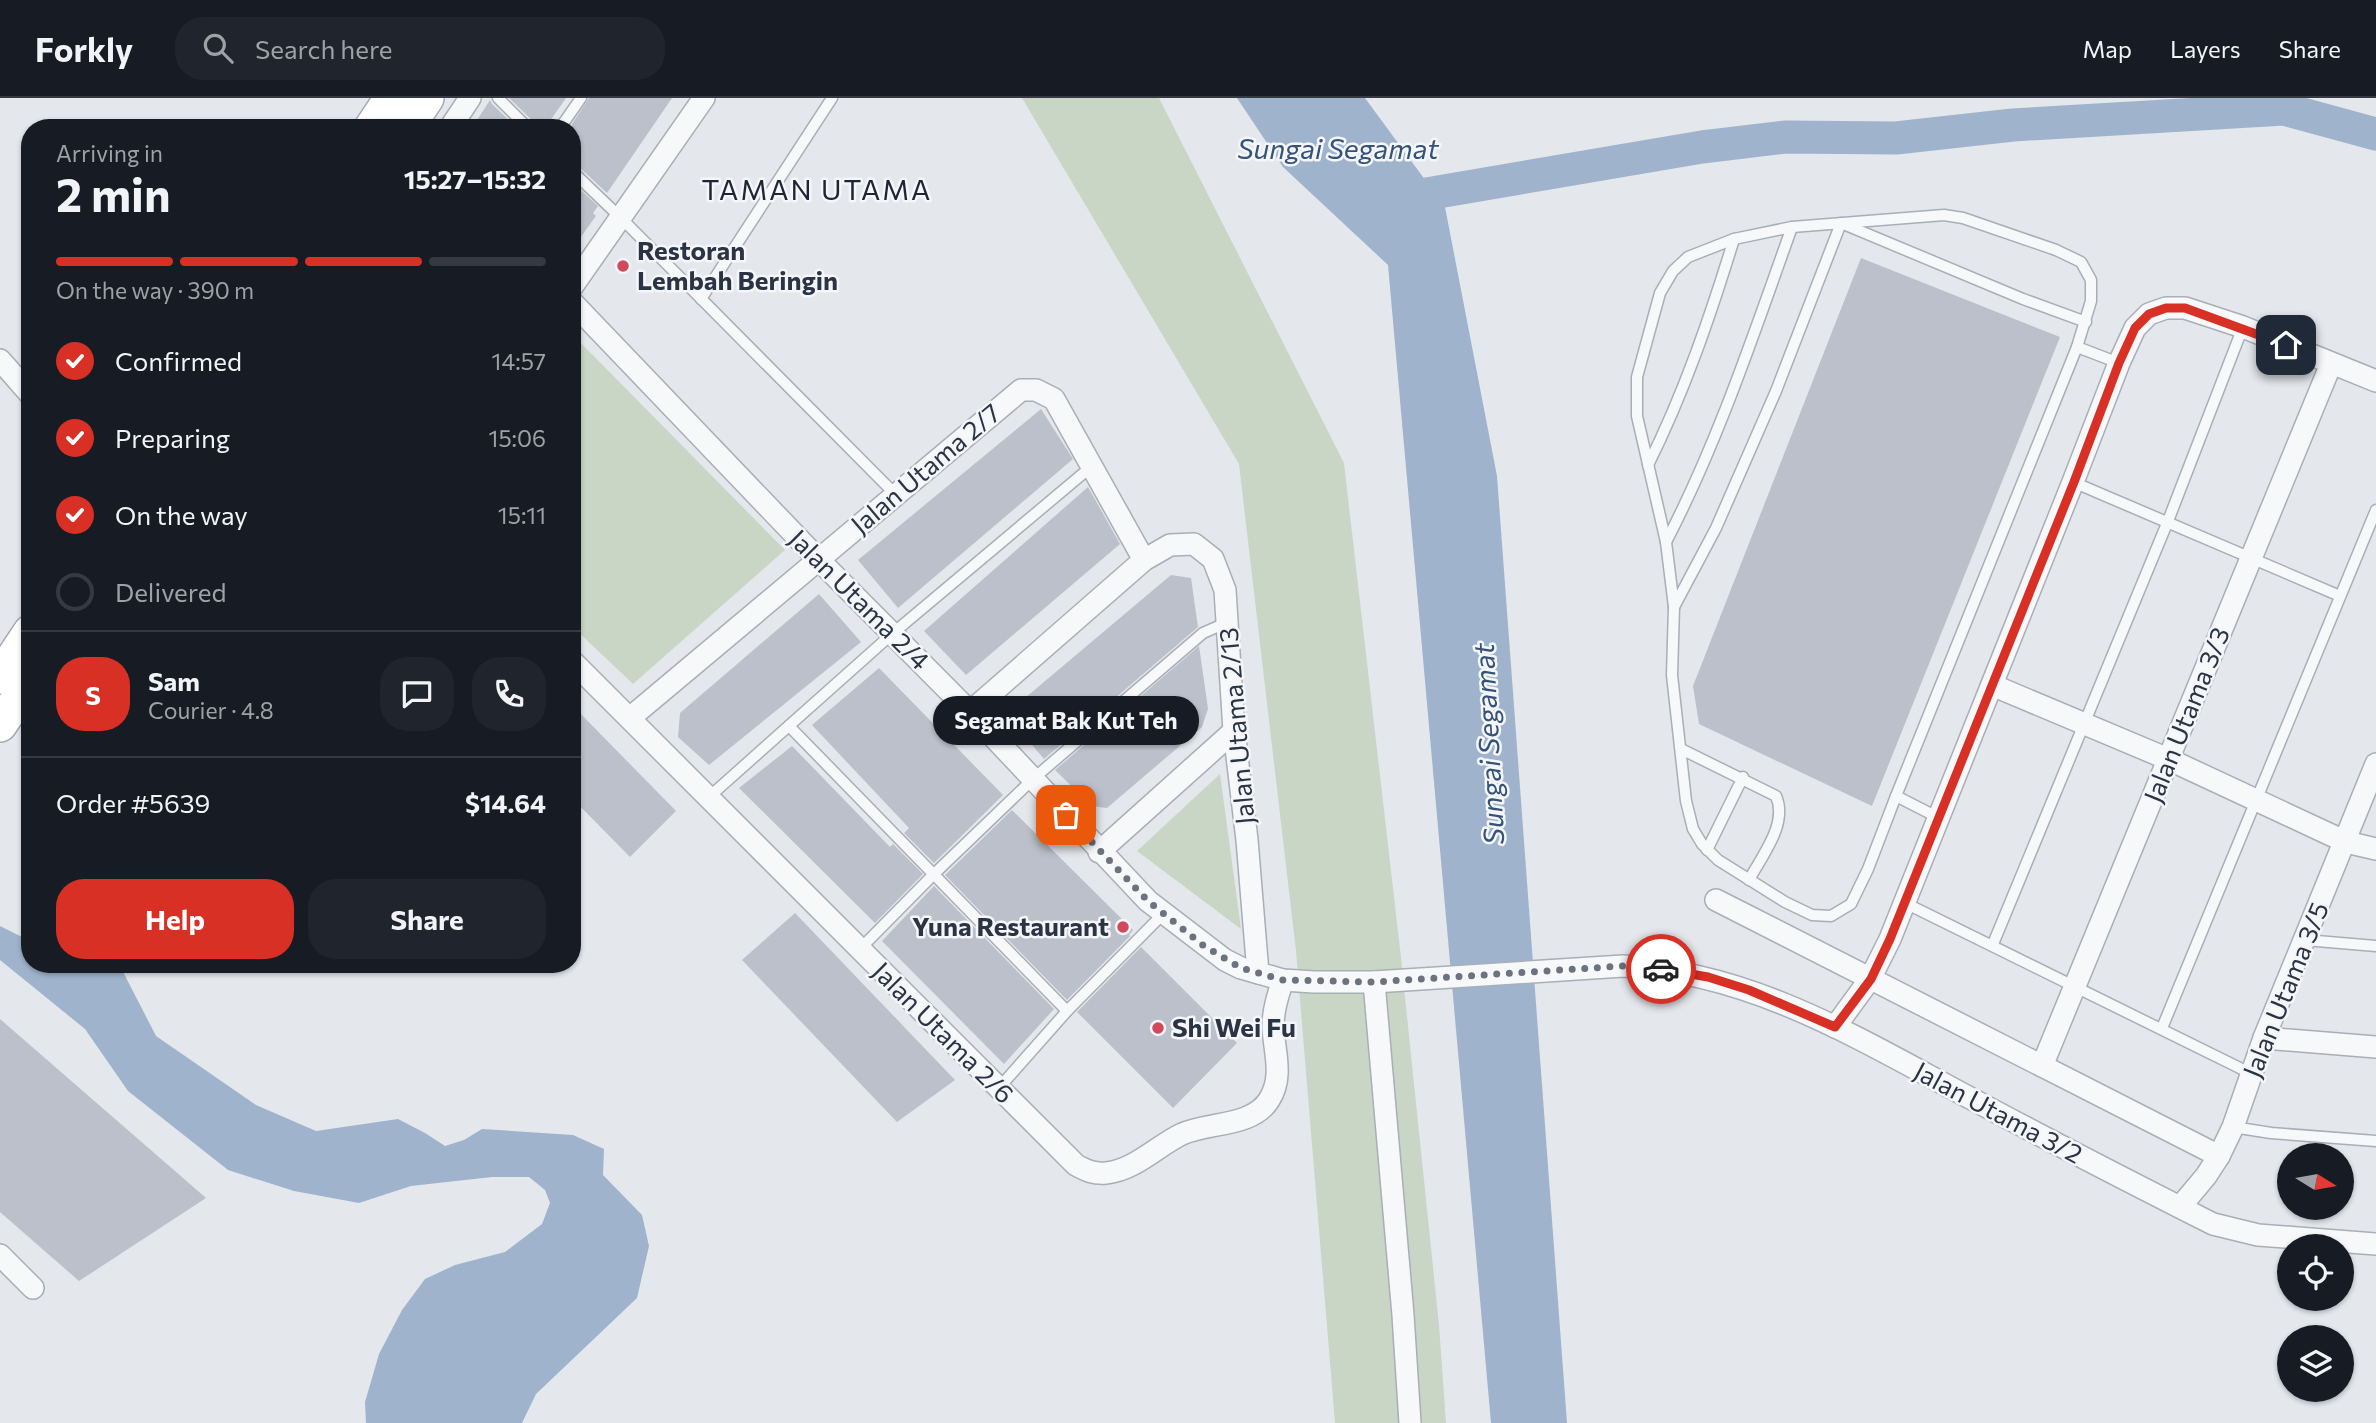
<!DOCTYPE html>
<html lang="en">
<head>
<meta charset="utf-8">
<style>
	:root { --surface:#171b24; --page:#20242c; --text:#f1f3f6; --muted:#9ea1a6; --line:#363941; --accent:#d93025 }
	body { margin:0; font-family:Commissioner,sans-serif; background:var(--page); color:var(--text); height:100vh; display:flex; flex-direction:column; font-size:26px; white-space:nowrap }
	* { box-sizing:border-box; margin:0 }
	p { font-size:23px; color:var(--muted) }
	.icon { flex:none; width:38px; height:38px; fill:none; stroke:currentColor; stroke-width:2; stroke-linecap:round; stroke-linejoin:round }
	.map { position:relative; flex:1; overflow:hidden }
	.panel { position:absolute; left:21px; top:21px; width:560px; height:854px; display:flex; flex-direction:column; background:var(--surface); border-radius:28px; box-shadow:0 2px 5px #0004 }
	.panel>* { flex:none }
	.needle { width:46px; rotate:101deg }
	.buttons { position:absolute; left:2277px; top:1045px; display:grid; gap:14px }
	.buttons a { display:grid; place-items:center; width:77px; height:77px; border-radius:50%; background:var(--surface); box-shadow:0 2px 5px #0004; font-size:35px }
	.pin { position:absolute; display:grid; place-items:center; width:60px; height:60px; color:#fff; margin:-30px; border-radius:14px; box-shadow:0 4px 10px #0006 }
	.courier { position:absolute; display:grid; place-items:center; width:70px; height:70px; margin:-35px; border:5px solid #d93025; border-radius:50%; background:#fff; color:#222; box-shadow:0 2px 9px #0007 }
	.bubble { position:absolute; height:49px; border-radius:24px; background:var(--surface); box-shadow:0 2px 5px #0004; font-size:23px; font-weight:700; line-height:49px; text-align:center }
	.headline em { font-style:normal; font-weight:700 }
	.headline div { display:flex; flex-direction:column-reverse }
	.headline { display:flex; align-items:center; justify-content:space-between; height:119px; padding:0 35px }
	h1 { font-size:46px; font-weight:700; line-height:52px }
	.bar { display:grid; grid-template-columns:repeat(4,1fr); gap:10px 7px; align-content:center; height:84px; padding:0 35px }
	.bar i { height:9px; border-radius:5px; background:var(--line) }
	.bar .on { background:var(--accent) }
	.bar p { grid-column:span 4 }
	.line { display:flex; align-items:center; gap:18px; padding:0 35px; border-top:2px solid var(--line) }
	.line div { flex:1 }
	.round { display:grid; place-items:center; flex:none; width:74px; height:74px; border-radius:28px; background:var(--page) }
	ol { padding:0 35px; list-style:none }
	li { display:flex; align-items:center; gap:21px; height:77px }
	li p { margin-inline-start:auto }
	li .icon { padding:7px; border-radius:50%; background:var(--accent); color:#fff; stroke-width:4 }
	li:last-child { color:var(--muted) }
	li i { width:38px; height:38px; border:4px solid var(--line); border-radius:50% }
	.action { display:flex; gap:14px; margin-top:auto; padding:14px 35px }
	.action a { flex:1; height:80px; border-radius:28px; background:var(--accent); color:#fff; font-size:28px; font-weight:700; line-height:80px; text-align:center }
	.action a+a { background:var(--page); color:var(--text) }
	header { display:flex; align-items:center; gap:42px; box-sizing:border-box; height:98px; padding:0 35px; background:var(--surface); border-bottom:2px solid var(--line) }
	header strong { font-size:33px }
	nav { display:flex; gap:38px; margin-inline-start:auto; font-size:24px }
	.search { width:490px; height:63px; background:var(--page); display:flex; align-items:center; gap:18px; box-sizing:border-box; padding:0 24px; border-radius:28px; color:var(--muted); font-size:26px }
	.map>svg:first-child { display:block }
</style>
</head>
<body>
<header>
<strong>Forkly</strong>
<div class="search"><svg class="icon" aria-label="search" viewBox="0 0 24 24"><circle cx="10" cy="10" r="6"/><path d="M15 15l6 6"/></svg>Search here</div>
<nav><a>Map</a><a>Layers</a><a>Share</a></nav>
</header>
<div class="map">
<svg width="2376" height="1325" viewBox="0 0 2376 1325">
	<rect width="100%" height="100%" fill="#e4e7ec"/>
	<!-- green -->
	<g fill="#c9d6c5">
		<path d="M1022,0H1159L1344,365L1400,851L1439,1227L1446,1325H1335L1296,853L1239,366Z"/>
		<path d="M572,236L785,452L633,586L572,528Z"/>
		<path d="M1220,676L1241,831L1137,753Z"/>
	</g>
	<!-- water -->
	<g fill="#9fb4cc">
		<path d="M1237,0H1365L1445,109L1497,378L1567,1325H1491L1388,167L1283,69Z"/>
		<path d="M0,828L30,843V866H119L156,938L256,1007L316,1033L398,1021L425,1035L445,1048L464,1042L482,1031L573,1037L604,1051L603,1077L642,1117L649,1148L637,1200L536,1296L522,1325H366L365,1304L379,1256L402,1212L425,1181L455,1167L505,1154L542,1126L550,1105L545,1092L529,1079H492L411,1088L359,1105L294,1093L228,1072L128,993L85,931L0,862Z"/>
	</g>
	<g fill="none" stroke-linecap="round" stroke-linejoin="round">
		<!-- river -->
		<path stroke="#9fb4cc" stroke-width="33" d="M1397,101L1702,49L1786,39L1896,40L2013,27L2284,11L2376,36"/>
	</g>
	<!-- building -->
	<g fill="#bbc0ca">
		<path d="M509,0H566L545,30H536L534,24Z"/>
		<path d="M589,0H672L607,95L577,67L572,65V26Z"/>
		<path d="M490,2L492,6L517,30H472Z"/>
		<path d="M572,84L598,108L593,115L596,118L572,151Z"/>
		<path d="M1861,160L2060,239L1872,708L1699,626L1693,588Z"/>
		<path d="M1041,311L1073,361L898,510L858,462Z"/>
		<path d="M1088,389L1120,446L966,577L924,533Z"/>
		<path d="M1171,477L1191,480L1198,529L1044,661L1006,616Z"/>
		<path d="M819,496L861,544L709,667L678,639L680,615Z"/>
		<path d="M1199,548L1208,611L1202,629L1107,710L1092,708L1055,672Z"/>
		<path d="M879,570L1003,697L934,765L904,735L909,730L812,627Z"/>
		<path d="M572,607L676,713L630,759L572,700Z"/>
		<path d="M792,648L890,749L893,746L923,776L875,825L739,690Z"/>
		<path d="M1012,712L1133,832L1129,837L1130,838L1067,902L945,777Z"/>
		<path d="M934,788L1054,911L1004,966L882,843Z"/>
		<path d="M795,815L955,982L897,1024L742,862Z"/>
		<path d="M1141,849L1237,945L1173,1010L1077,914Z"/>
		<path d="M0,921L206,1100L79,1183L0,1114Z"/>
	</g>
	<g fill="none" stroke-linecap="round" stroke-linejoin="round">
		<!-- service casing -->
		<g stroke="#a9aeb7" stroke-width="13">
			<g id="service">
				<path d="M498,0L528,30"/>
				<path d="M560,30L581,0"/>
				<path d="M572,73L622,121L895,396"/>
				<path d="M701,201L832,0"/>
				<path d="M1648,367C1684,295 1710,219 1734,141"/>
				<path d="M2073,384L2340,498"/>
				<path d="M1666,444C1718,344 1754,235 1792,129"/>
				<path d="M1674,509L1716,430L1776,293L1841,125L2023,201L2086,224"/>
				<path d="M789,628L1067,913"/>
				<path d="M1681,651L1776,698C1788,726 1763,756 1749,782"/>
				<path d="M1896,698L1868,771L1851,806L1831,818L1812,817L1785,804L1718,762L1702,746L1693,731L1686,703L1672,577L1674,509L1666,444L1637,318V279L1660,195L1673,173L1688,159L1734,141L1792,129L1944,117L1963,120L2056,152L2081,164L2091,182V203L2077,249L2119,265"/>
				<path d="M709,699L892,536L1092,368"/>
				<path d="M1939,720L1896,698L2077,249"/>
				<path d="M1707,752L1743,679"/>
				<path d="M1905,805L2252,976"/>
				<path d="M2305,842L2376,848"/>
				<path d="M1993,846L2168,423L2243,229"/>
				<path d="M860,851L933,777L1033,681L1203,535L1228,524"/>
				<path d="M2162,930L2376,412"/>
				<path d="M998,991L1067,913L1163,816"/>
				<path d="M2233,1029L2271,1035L2376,1043"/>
			</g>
		</g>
		<!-- minor casing -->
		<g stroke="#a9aeb7" stroke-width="24">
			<g id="minor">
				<path d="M450,30L470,0"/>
				<path d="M572,189L704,0"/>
				<path d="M572,204L818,461L970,614L1148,803L1225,862L1241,870L1283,882L1314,884H1374L1623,868C1752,874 1861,942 1972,1001C2052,1044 2132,1085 2213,1126L2258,1137L2376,1146"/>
				<path d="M0,262L30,296"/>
				<path d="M572,563L1076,1067C1087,1073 1094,1076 1106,1075C1135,1072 1157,1048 1182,1036C1209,1024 1252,1029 1269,1002C1284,979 1274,953 1273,929C1273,912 1278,897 1283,882"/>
				<path d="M1992,587L2168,661L2346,744L2376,751"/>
				<path d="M970,614L1144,462L1170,447L1194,446L1213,461L1225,492L1234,633L1247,742L1258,875"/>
				<path d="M631,619L1021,292H1036L1054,301L1144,462"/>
				<path d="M1099,754L1234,633"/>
				<path d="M1716,802L2219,1058"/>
				<path d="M1374,884L1403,1217L1410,1325"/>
				<path d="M1835,929L1870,881L1890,841L2073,384L2119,265L2135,230L2149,216L2166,210H2185L2243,229L2376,283"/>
				<path d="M2264,940L2376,949"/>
				<path d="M2042,968L2331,266"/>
				<path d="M2180,1109L2206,1078L2219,1058L2233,1029L2264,940L2376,666"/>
				<path d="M0,1157L33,1190"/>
			</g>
		</g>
		<!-- primary casing -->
		<g stroke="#a3abb8" stroke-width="36">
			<g id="primary">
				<path d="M371,30L391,0"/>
				<path d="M407,30L427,0"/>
				<path d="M0,579L30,534"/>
				<path d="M0,627L30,583"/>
			</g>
		</g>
		<!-- service -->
		<use href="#service" stroke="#f7f8fa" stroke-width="10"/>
		<!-- minor -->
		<use href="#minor" stroke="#f7f8fa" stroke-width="21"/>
		<!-- primary -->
		<use href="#primary" stroke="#fff" stroke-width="33"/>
	</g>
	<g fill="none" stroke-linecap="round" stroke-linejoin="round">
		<!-- done -->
		<path stroke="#6c737f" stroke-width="7" stroke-dasharray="0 12.6" d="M1066,717L1148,803L1204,848L1241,870L1283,882L1374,884L1623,868L1661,871"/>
		<!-- route -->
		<path stroke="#d93025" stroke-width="9" d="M1661,871L1708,879L1749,892L1835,929L1871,881L1890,841L2074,384L2119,265L2135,230L2149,216L2166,210H2185L2286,247"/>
	</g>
	<!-- markers -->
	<g fill="#d1495b" stroke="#f4f6f9" stroke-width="2.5">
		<circle cx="623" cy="168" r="7"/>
		<circle cx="1123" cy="829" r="7"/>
		<circle cx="1158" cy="930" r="7"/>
	</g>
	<g text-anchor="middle" stroke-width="5" stroke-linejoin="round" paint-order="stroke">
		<!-- poi labels -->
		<g font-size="26" font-weight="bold" fill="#2b3445" stroke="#f4f6f9" text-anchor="start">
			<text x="637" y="162">Restoran<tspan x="637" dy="30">Lembah Beringin</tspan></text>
			<text x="1109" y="838" text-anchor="end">Yuna Restaurant</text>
			<text x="1172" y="939">Shi Wei Fu</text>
		</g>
		<!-- street labels -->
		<g font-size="26" fill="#2b3445" stroke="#f4f6f9">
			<text transform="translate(926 371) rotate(-40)" y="9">Jalan Utama 2/7</text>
			<text transform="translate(859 502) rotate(45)" y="9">Jalan Utama 2/4</text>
			<text transform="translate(2187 617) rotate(-68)" y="9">Jalan Utama 3/3</text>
			<text transform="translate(1237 628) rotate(-95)" y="9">Jalan Utama 2/13</text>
			<text transform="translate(2286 892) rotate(-68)" y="9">Jalan Utama 3/5</text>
			<text transform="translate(943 935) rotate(45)" y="9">Jalan Utama 2/6</text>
			<text transform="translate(1998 1015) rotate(28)" y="9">Jalan Utama 3/2</text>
		</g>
		<!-- water labels -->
		<g font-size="28" font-style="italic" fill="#34527a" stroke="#f4f6f9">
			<text x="1338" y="61">Sungai Segamat</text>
			<text transform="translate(1489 646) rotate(-93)" y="10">Sungai Segamat</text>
		</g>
		<!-- neighbourhood labels -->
		<g font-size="28" letter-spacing="2" fill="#1d2536" stroke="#f4f6f9">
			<text x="817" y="102">TAMAN UTAMA</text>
		</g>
	</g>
</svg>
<div class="buttons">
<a><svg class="needle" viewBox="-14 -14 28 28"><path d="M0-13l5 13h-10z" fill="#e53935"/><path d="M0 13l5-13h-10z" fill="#9ea1a6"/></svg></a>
<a><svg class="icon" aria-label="locate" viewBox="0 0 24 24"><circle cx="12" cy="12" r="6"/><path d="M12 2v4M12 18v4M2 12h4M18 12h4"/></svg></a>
<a><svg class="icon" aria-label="layers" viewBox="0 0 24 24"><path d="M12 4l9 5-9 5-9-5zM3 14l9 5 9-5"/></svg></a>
</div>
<div class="pin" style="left:1066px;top:717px;background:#ea580c"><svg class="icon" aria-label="bag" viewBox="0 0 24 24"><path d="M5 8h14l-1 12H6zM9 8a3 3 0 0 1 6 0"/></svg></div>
<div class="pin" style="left:2286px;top:247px;background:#1f2937"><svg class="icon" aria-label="home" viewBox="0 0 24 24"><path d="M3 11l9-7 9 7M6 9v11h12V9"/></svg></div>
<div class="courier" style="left:1661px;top:871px"><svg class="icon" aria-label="car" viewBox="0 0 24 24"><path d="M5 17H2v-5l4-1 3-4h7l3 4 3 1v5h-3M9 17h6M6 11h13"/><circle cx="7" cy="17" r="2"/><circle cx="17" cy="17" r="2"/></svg></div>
<div class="bubble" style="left:933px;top:598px;width:266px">Segamat Bak Kut Teh</div>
<section class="panel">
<div class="headline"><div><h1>2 min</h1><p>Arriving in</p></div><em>15:27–15:32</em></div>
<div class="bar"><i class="on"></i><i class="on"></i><i class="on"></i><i></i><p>On the way · 390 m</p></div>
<ol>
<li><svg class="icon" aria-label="check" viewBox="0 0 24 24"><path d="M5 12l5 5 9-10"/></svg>Confirmed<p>14:57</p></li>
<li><svg class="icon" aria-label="check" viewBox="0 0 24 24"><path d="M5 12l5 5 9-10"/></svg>Preparing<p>15:06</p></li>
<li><svg class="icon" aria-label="check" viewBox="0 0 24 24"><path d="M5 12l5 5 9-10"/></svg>On the way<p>15:11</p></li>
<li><i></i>Delivered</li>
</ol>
<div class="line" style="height:126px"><b class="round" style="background:var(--accent);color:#fff">S</b><div><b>Sam</b><p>Courier · 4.8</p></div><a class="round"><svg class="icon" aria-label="chat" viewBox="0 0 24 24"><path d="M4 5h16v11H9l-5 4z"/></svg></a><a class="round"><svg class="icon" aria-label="phone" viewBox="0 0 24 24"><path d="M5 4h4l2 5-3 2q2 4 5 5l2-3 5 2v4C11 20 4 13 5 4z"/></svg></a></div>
<div class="line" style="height:91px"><div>Order #5639</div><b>$14.64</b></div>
<div class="action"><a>Help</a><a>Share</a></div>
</section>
</div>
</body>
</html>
